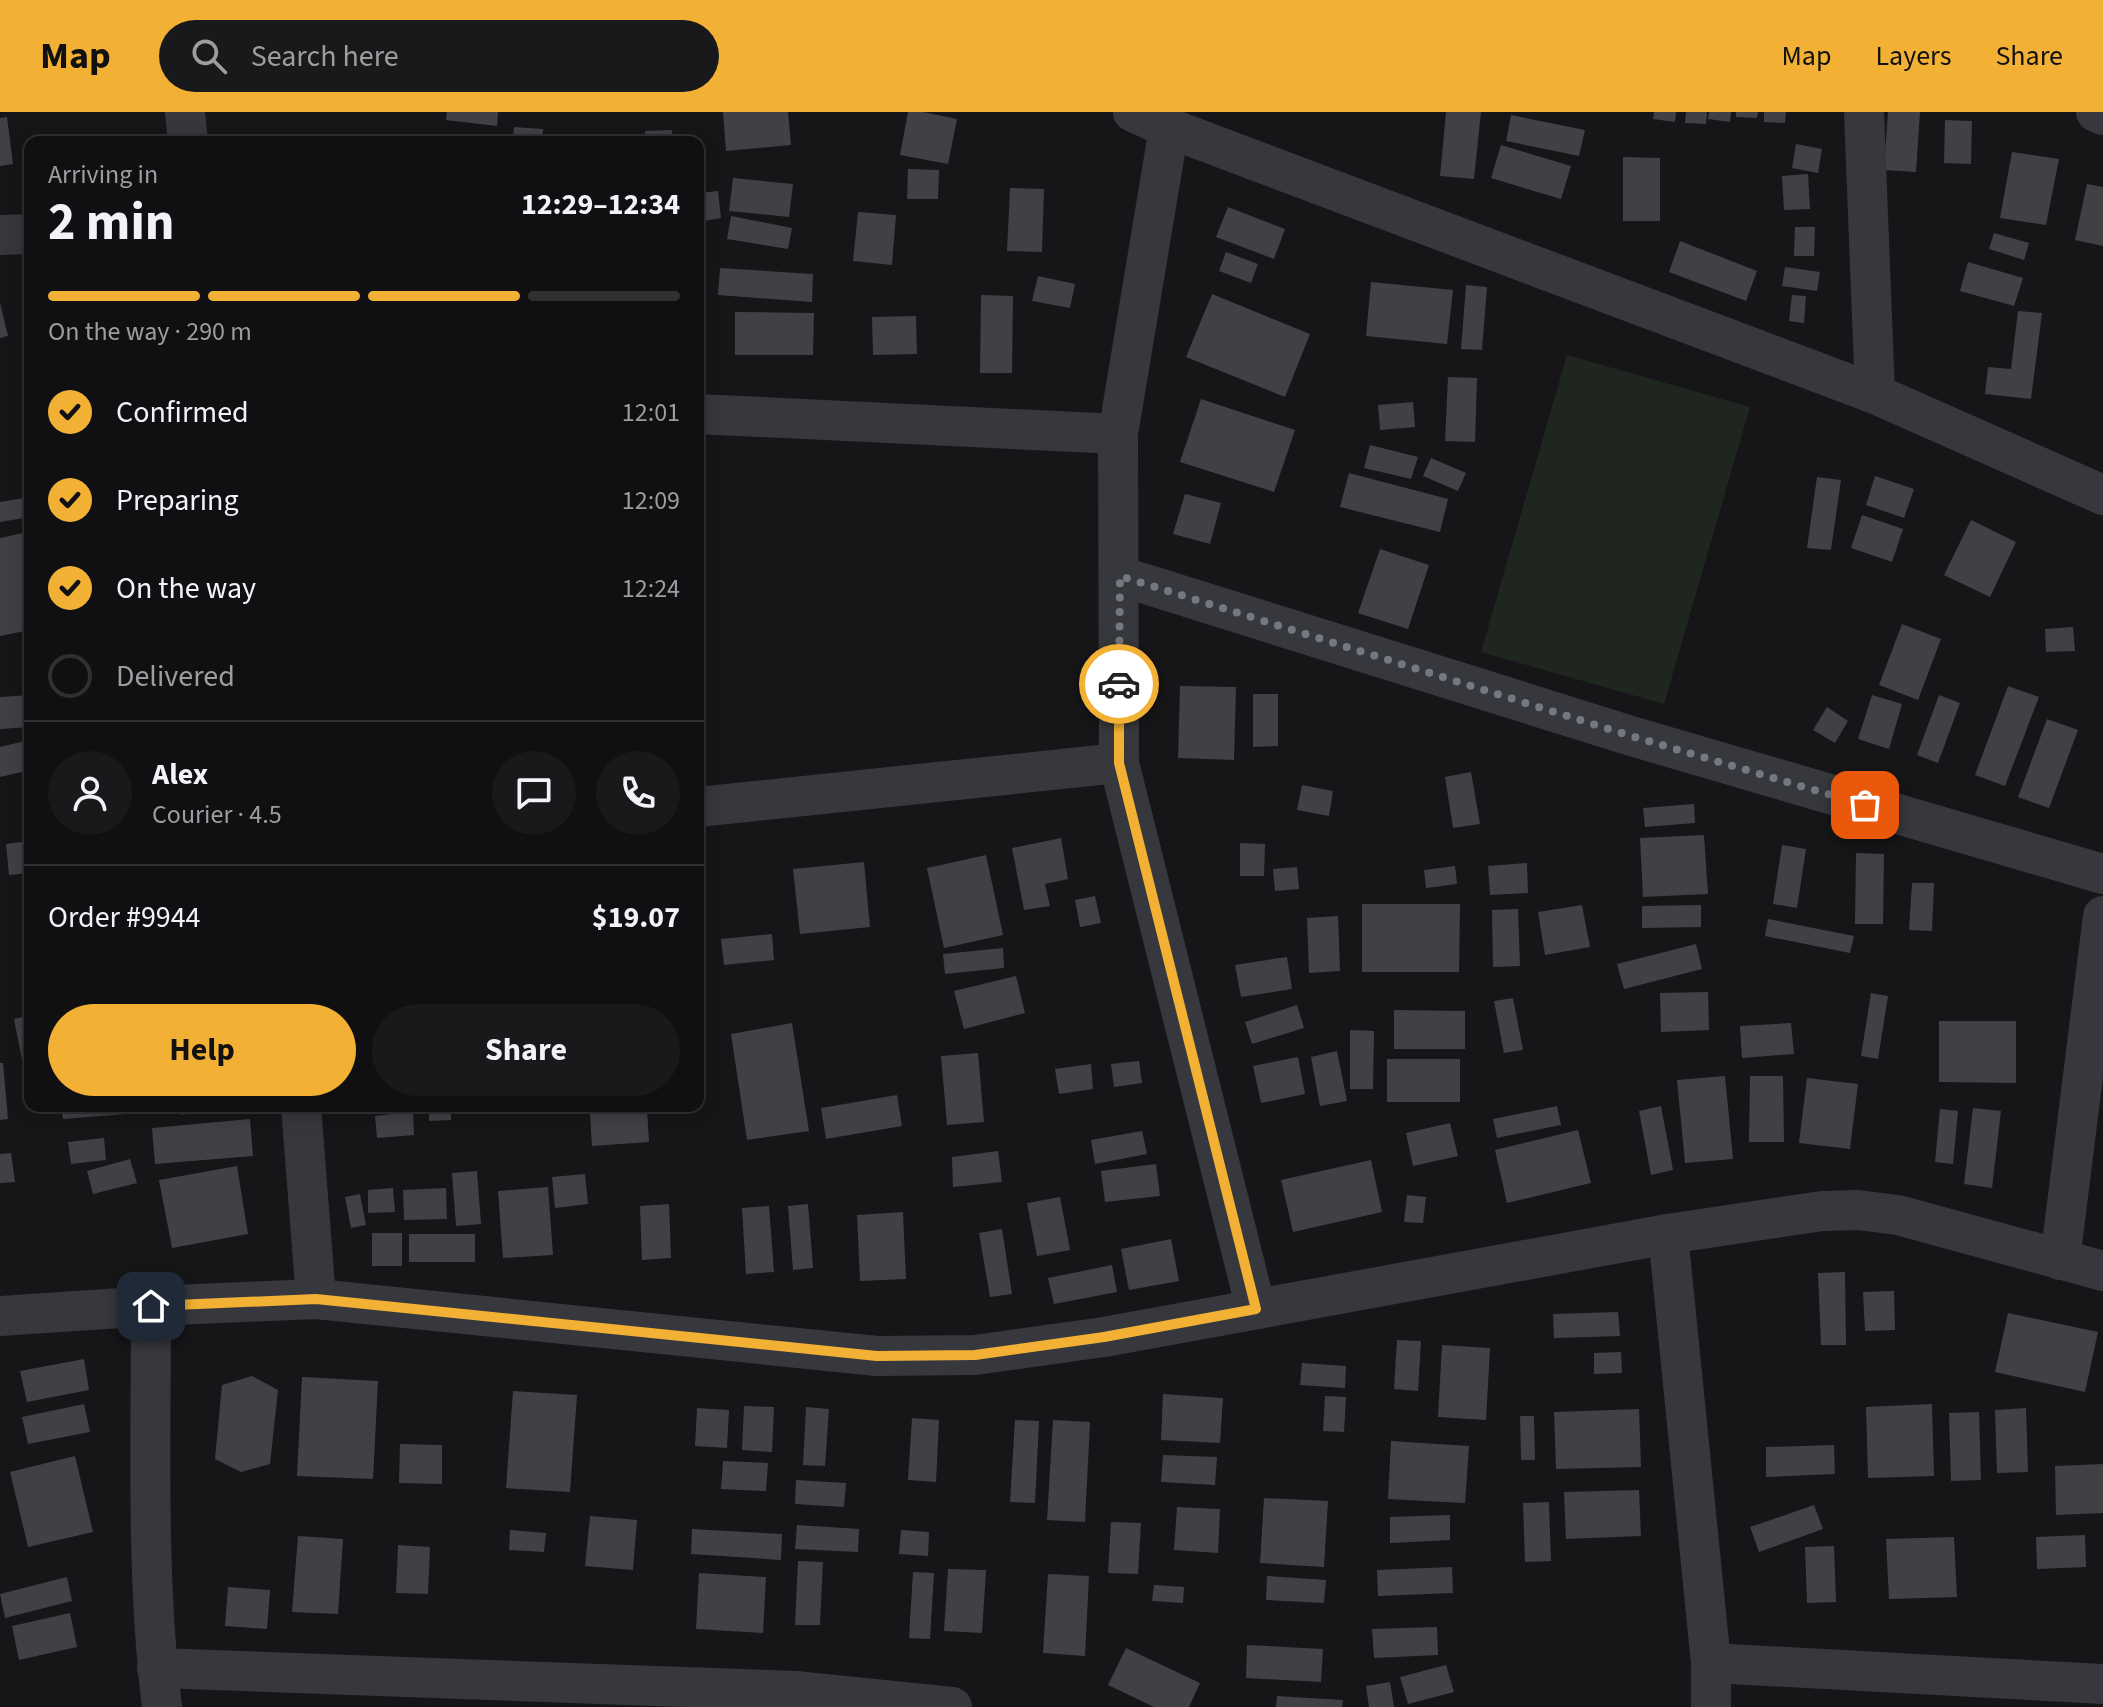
<!DOCTYPE html>
<html lang="en">
<head>
<meta charset="utf-8">
<style>
	:root { --surface:#101012; --page:#19191b; --text:#f1f3f6; --muted:#9c9d9f; --line:#303032; --accent:#f2b134 }
	body { margin:0; font-family:"Source Sans 3",sans-serif; background:var(--page); color:var(--text); height:100vh; display:flex; flex-direction:column; font-size:30px; white-space:nowrap }
	* { box-sizing:border-box; margin:0 }
	p { font-size:26px; color:var(--muted) }
	.icon { flex:none; width:44px; height:44px; fill:none; stroke:currentColor; stroke-width:2; stroke-linecap:round; stroke-linejoin:round }
	.map { position:relative; flex:1; overflow:hidden }
	.side { position:absolute; left:24px; top:24px; width:680px; height:976px; display:flex; flex-direction:column; background:var(--surface); border-radius:16px; box-shadow:0 4px 20px #0003,0 0 0 2px var(--line) }
	.side>* { flex:none }
	.pin { position:absolute; display:grid; place-items:center; width:68px; height:68px; color:#fff; margin:-34px; border-radius:16px; box-shadow:0 4px 12px #0006 }
	.courier { position:absolute; display:grid; place-items:center; width:80px; height:80px; margin:-40px; border:6px solid #f2b134; border-radius:50%; background:#fff; color:#222; box-shadow:0 2px 10px #0007 }
	.overview em { font-style:normal; font-weight:700 }
	.overview div { display:flex; flex-direction:column-reverse }
	.overview { display:flex; align-items:center; justify-content:space-between; height:136px; padding:0 24px }
	h1 { font-size:52px; font-weight:700; line-height:60px }
	.bar { display:grid; grid-template-columns:repeat(4,1fr); gap:12px 8px; align-content:center; height:96px; padding:0 24px }
	.bar i { height:10px; border-radius:6px; background:var(--line) }
	.bar .selected { background:var(--accent) }
	.bar p { grid-column:span 4 }
	.line { display:flex; align-items:center; gap:20px; padding:0 24px; border-top:2px solid var(--line) }
	.line div { flex:1 }
	.round { display:grid; place-items:center; flex:none; width:84px; height:84px; border-radius:42px; background:var(--page) }
	ol { padding:0 24px; list-style:none }
	li { display:flex; align-items:center; gap:24px; height:88px }
	li p { margin-inline-start:auto }
	li .icon { padding:8px; border-radius:50%; background:var(--accent); color:#111; stroke-width:4 }
	li:last-child { color:var(--muted) }
	li i { width:44px; height:44px; border:4px solid var(--line); border-radius:50% }
	.cta { display:flex; gap:16px; margin-top:auto; padding:16px 24px }
	.cta a { flex:1; height:92px; border-radius:48px; background:var(--accent); color:#111; font-size:32px; font-weight:700; line-height:92px; text-align:center }
	.cta a+a { background:var(--page); color:var(--text) }
	header { display:flex; align-items:center; gap:48px; box-sizing:border-box; height:112px; padding:0 40px; background:var(--accent); color:#111 }
	header strong { font-size:38px }
	nav { display:flex; gap:44px; margin-inline-start:auto; font-size:28px }
	.search { width:560px; height:72px; background:var(--page); display:flex; align-items:center; gap:20px; box-sizing:border-box; padding:0 28px; border-radius:44px; color:var(--muted); font-size:30px }
	.map>svg:first-child { display:block }
</style>
</head>
<body>
<header>
<strong>Map</strong>
<div class="search"><svg class="icon" aria-label="search" viewBox="0 0 24 24"><circle cx="10" cy="10" r="6"/><path d="M15 15l6 6"/></svg>Search here</div>
<nav><a>Map</a><a>Layers</a><a>Share</a></nav>
</header>
<div class="map">
<svg width="2103" height="1595" viewBox="0 0 2103 1595">
	<rect width="100%" height="100%" fill="#161618"/>
	<!-- green -->
	<path fill="#1e261f" d="M1567,243L1750,295L1664,592L1481,540Z"/>
	<!-- building -->
	<g fill="#404145">
		<path d="M447,0H498L497,14L446,8Z"/>
		<path d="M723,0H788L791,33L726,39Z"/>
		<path d="M908,0H923L957,7L948,52L900,43Z"/>
		<path d="M1446,0H1481L1474,67L1440,64Z"/>
		<path d="M1654,0H1676L1675,10L1653,7Z"/>
		<path d="M1686,0H1707L1706,12L1685,11Z"/>
		<path d="M1709,0H1731L1730,10L1708,7Z"/>
		<path d="M1736,0H1758L1757,6L1736,5Z"/>
		<path d="M1764,0H1786L1785,11L1764,10Z"/>
		<path d="M1888,0H1920L1916,60L1884,58Z"/>
		<path d="M1511,3L1585,18L1579,44L1506,29Z"/>
		<path d="M7,5L13,52L0,54V6Z"/>
		<path d="M1945,8L1972,9L1971,52L1944,51Z"/>
		<path d="M514,15L543,17L542,30H513Z"/>
		<path d="M672,18L673,30H646L645,19Z"/>
		<path d="M1796,32L1822,37L1818,61L1792,56Z"/>
		<path d="M1501,33L1571,54L1561,87L1491,66Z"/>
		<path d="M2012,40L2059,47L2046,113L2000,106Z"/>
		<path d="M1623,45L1660,46V109H1623Z"/>
		<path d="M908,57L939,58L938,87H907Z"/>
		<path d="M1808,62L1810,97L1784,98L1782,64Z"/>
		<path d="M733,66L793,72L789,105L729,99Z"/>
		<path d="M2087,72L2103,75V134L2075,128Z"/>
		<path d="M1010,76L1044,77L1042,140L1007,139Z"/>
		<path d="M718,79L721,106L698,110V81Z"/>
		<path d="M1228,95L1285,117L1274,147L1216,125Z"/>
		<path d="M858,100L896,103L892,153L853,149Z"/>
		<path d="M731,104L792,116L788,137L727,127Z"/>
		<path d="M1795,115H1815L1814,144H1794Z"/>
		<path d="M1994,121L2029,131L2024,148L1989,137Z"/>
		<path d="M1680,129L1757,159L1746,189L1669,160Z"/>
		<path d="M1226,140L1258,152L1251,171L1219,159Z"/>
		<path d="M1968,150L2023,166L2014,194L1960,179Z"/>
		<path d="M1785,155L1820,160L1817,179L1782,174Z"/>
		<path d="M720,156L813,162L812,190L718,183Z"/>
		<path d="M1038,164L1075,172L1070,196L1032,189Z"/>
		<path d="M1371,170L1453,178L1447,232L1366,224Z"/>
		<path d="M1466,173L1487,175L1482,238L1461,237Z"/>
		<path d="M1212,182L1310,222L1285,285L1186,245Z"/>
		<path d="M981,183L1013,184L1012,261H980Z"/>
		<path d="M1792,183L1806,184L1804,211L1789,209Z"/>
		<path d="M0,191L8,224L0,226Z"/>
		<path d="M2018,199L2042,201L2031,287L1985,282L1988,255L2011,257Z"/>
		<path d="M735,200L814,201L813,243H735Z"/>
		<path d="M916,204L917,242L873,243L872,205Z"/>
		<path d="M1448,265L1477,266L1475,330L1445,329Z"/>
		<path d="M1201,287L1295,318L1274,380L1180,350Z"/>
		<path d="M1413,290L1415,315L1380,318L1378,293Z"/>
		<path d="M1370,333L1418,345L1411,367L1364,356Z"/>
		<path d="M1431,346L1466,361L1458,379L1423,364Z"/>
		<path d="M1349,361L1448,387L1440,420L1340,395Z"/>
		<path d="M1875,364L1914,377L1904,406L1866,393Z"/>
		<path d="M1817,365L1841,368L1831,438L1807,436Z"/>
		<path d="M1185,382L1221,391L1210,432L1173,422Z"/>
		<path d="M30,385V405L0,410V390Z"/>
		<path d="M1862,403L1903,417L1892,450L1851,436Z"/>
		<path d="M1971,408L2016,430L1990,485L1944,463Z"/>
		<path d="M23,421L30,454V518L0,524V426Z"/>
		<path d="M1380,437L1429,453L1408,517L1358,501Z"/>
		<path d="M1902,512L1941,527L1918,588L1879,573Z"/>
		<path d="M2073,515L2075,539L2046,540L2045,517Z"/>
		<path d="M1180,574L1236,575L1234,648L1178,646Z"/>
		<path d="M2008,574L2039,585L2005,674L1975,663Z"/>
		<path d="M1253,582H1278V634L1253,635Z"/>
		<path d="M30,583V615L0,617V585Z"/>
		<path d="M1872,583L1902,592L1889,637L1858,627Z"/>
		<path d="M1939,583L1960,591L1938,651L1917,643Z"/>
		<path d="M1827,595L1848,609L1835,631L1813,618Z"/>
		<path d="M2047,607L2078,618L2049,696L2018,685Z"/>
		<path d="M25,629L30,658L0,665V635Z"/>
		<path d="M1471,660L1480,712L1453,716L1445,665Z"/>
		<path d="M1302,673L1333,679L1329,704L1297,698Z"/>
		<path d="M1694,692L1695,711L1645,715L1643,696Z"/>
		<path d="M1704,723L1708,782L1643,785L1640,726Z"/>
		<path d="M1061,726L1068,767L1045,772L1050,794L1024,798L1012,736Z"/>
		<path d="M30,729V761L9,763L6,732Z"/>
		<path d="M1240,731L1265,732L1264,764H1240Z"/>
		<path d="M1782,733L1806,737L1797,796L1773,792Z"/>
		<path d="M1856,741L1884,742L1883,812H1855Z"/>
		<path d="M986,743L1003,823L944,836L927,756Z"/>
		<path d="M864,750L870,815L800,822L793,757Z"/>
		<path d="M1527,751L1528,781L1490,783L1488,754Z"/>
		<path d="M1455,754L1457,772L1426,776L1424,758Z"/>
		<path d="M1297,755L1299,777L1275,779L1273,757Z"/>
		<path d="M1912,771H1934L1932,819L1909,818Z"/>
		<path d="M1095,784L1101,811L1080,815L1075,788Z"/>
		<path d="M1362,792H1460L1459,860H1362Z"/>
		<path d="M1582,793L1590,835L1545,843L1538,800Z"/>
		<path d="M1701,793V815L1642,816V794Z"/>
		<path d="M1518,797L1520,854L1493,855L1492,798Z"/>
		<path d="M1338,804L1340,859L1309,861L1307,806Z"/>
		<path d="M1768,807L1854,824L1850,841L1765,824Z"/>
		<path d="M772,822L774,848L724,853L721,827Z"/>
		<path d="M1696,832L1702,857L1624,877L1617,852Z"/>
		<path d="M1003,836L1004,856L945,862L943,842Z"/>
		<path d="M1287,845L1292,877L1241,885L1235,853Z"/>
		<path d="M1016,864L1025,901L964,917L954,879Z"/>
		<path d="M1708,880L1709,918L1661,920L1660,881Z"/>
		<path d="M1871,881L1888,884L1878,947L1861,944Z"/>
		<path d="M1513,886L1523,938L1504,941L1494,889Z"/>
		<path d="M1297,893L1304,916L1252,932L1245,910Z"/>
		<path d="M1394,898L1465,899V937H1394Z"/>
		<path d="M30,903V962L25,963L14,907Z"/>
		<path d="M1939,909H2016V971L1939,970Z"/>
		<path d="M792,911L809,1019L747,1028L731,922Z"/>
		<path d="M1791,911L1794,942L1742,946L1740,914Z"/>
		<path d="M1350,918L1374,919L1373,977H1350Z"/>
		<path d="M1337,939L1347,989L1320,994L1311,945Z"/>
		<path d="M978,941L984,1010L947,1013L941,944Z"/>
		<path d="M1298,945L1305,982L1261,991L1253,954Z"/>
		<rect x="1387" y="947" width="73" height="43"/>
		<path d="M1139,949L1142,971L1114,975L1111,952Z"/>
		<path d="M0,951H3L8,1007L0,1008Z"/>
		<path d="M1091,952L1093,977L1059,982L1055,957Z"/>
		<path d="M1725,964L1733,1047L1685,1051L1677,968Z"/>
		<path d="M1750,964H1783L1784,1030H1749Z"/>
		<path d="M1807,966L1858,972L1850,1037L1799,1031Z"/>
		<path d="M897,983L902,1014L826,1027L821,996Z"/>
		<path d="M61,994H125L126,1002L63,1007Z"/>
		<path d="M179,994H219V995L181,1003Z"/>
		<path d="M429,994H451V1008L429,1009Z"/>
		<path d="M468,994H519V997L469,1002Z"/>
		<path d="M1557,994L1561,1013L1497,1026L1493,1007Z"/>
		<path d="M1661,994L1673,1058L1651,1063L1639,999Z"/>
		<path d="M1973,996L2001,999L1992,1076L1964,1072Z"/>
		<path d="M647,997L649,1030L592,1034L590,1001Z"/>
		<path d="M1940,997L1958,999L1953,1052L1935,1050Z"/>
		<path d="M413,1000L414,1023L377,1026L375,1004Z"/>
		<path d="M250,1007L253,1044L155,1052L152,1016Z"/>
		<path d="M1450,1011L1458,1044L1413,1054L1406,1021Z"/>
		<path d="M1578,1018L1591,1071L1507,1091L1495,1038Z"/>
		<path d="M1142,1019L1147,1042L1095,1052L1091,1028Z"/>
		<path d="M104,1026L106,1048L71,1052L68,1030Z"/>
		<path d="M998,1039L1002,1070L953,1075L952,1045Z"/>
		<path d="M11,1041L15,1070L0,1071V1042Z"/>
		<path d="M130,1047L137,1071L93,1082L87,1059Z"/>
		<path d="M1371,1048L1382,1100L1293,1120L1281,1068Z"/>
		<path d="M1156,1052L1160,1084L1105,1090L1101,1059Z"/>
		<path d="M237,1054L248,1122L172,1136L159,1068Z"/>
		<path d="M477,1059L481,1112L456,1114L452,1061Z"/>
		<path d="M585,1062L588,1092L555,1096L552,1065Z"/>
		<path d="M548,1075L553,1143L503,1146L498,1079Z"/>
		<path d="M393,1076L395,1100L368,1101V1078Z"/>
		<path d="M446,1076L447,1107L404,1108L403,1078Z"/>
		<path d="M360,1082L366,1113L351,1116L345,1085Z"/>
		<path d="M1407,1083L1426,1085L1423,1111L1404,1110Z"/>
		<path d="M1060,1085L1070,1138L1037,1144L1027,1091Z"/>
		<path d="M669,1092L671,1146L642,1148L640,1094Z"/>
		<path d="M808,1092L813,1156L793,1158L788,1094Z"/>
		<path d="M769,1094L774,1160L746,1162L742,1096Z"/>
		<path d="M903,1100L906,1167L860,1169L857,1103Z"/>
		<path d="M1002,1117L1012,1182L990,1185L979,1121Z"/>
		<rect x="372" y="1121" width="30" height="33"/>
		<rect x="409" y="1122" width="66" height="28"/>
		<path d="M1171,1127L1179,1169L1129,1178L1121,1137Z"/>
		<path d="M1112,1153L1117,1180L1054,1192L1048,1166Z"/>
		<path d="M1845,1160L1846,1233H1821L1818,1161Z"/>
		<path d="M1894,1179L1895,1218L1865,1219L1863,1180Z"/>
		<path d="M1618,1200L1620,1224L1554,1226L1553,1202Z"/>
		<path d="M2008,1201L2098,1220L2085,1280L1995,1260Z"/>
		<path d="M1397,1228L1421,1229L1418,1279L1394,1277Z"/>
		<path d="M1442,1233L1490,1236L1486,1308L1438,1305Z"/>
		<path d="M1621,1240L1622,1261L1594,1262V1241Z"/>
		<path d="M84,1247L89,1278L27,1290L20,1259Z"/>
		<path d="M1302,1251L1346,1254L1345,1276L1300,1273Z"/>
		<path d="M252,1264L278,1278L270,1352L241,1360L215,1347L222,1273Z"/>
		<path d="M302,1265L378,1269L373,1367L297,1364Z"/>
		<path d="M513,1279L577,1283L570,1380L506,1376Z"/>
		<path d="M1163,1282L1223,1286L1220,1331L1161,1328Z"/>
		<path d="M1325,1284L1346,1285L1344,1320L1323,1319Z"/>
		<path d="M84,1292L90,1320L28,1332L22,1305Z"/>
		<path d="M1932,1292L1934,1364L1868,1366L1866,1295Z"/>
		<path d="M744,1294L774,1295L772,1340L742,1338Z"/>
		<path d="M806,1295L829,1297L825,1354L803,1353Z"/>
		<path d="M697,1296L729,1298L727,1336L695,1334Z"/>
		<path d="M2026,1296L2028,1360L1997,1361L1995,1298Z"/>
		<path d="M1639,1297L1641,1355L1556,1357L1554,1300Z"/>
		<path d="M1979,1300L1981,1368L1951,1369L1949,1301Z"/>
		<path d="M1520,1304H1534L1535,1348H1521Z"/>
		<path d="M912,1306L939,1308L936,1370L908,1368Z"/>
		<path d="M1015,1308L1039,1309L1035,1391L1010,1390Z"/>
		<path d="M1053,1308L1090,1310L1085,1410L1047,1408Z"/>
		<path d="M1391,1329L1469,1334L1465,1391L1388,1387Z"/>
		<path d="M400,1332L442,1333V1372L399,1371Z"/>
		<path d="M1834,1333L1835,1362L1766,1365V1335Z"/>
		<path d="M1163,1343L1217,1345L1215,1373L1161,1370Z"/>
		<path d="M75,1344L93,1420L28,1435L10,1360Z"/>
		<path d="M723,1349L768,1351L766,1379L721,1377Z"/>
		<path d="M2103,1352V1401L2056,1403L2055,1354Z"/>
		<path d="M796,1368L846,1371L844,1395L795,1392Z"/>
		<path d="M1639,1378L1641,1424L1566,1427L1564,1380Z"/>
		<path d="M1264,1386L1328,1389L1324,1455L1260,1451Z"/>
		<path d="M1549,1390L1551,1449L1525,1450L1523,1391Z"/>
		<path d="M1814,1393L1823,1417L1759,1440L1750,1415Z"/>
		<path d="M1177,1395L1220,1397L1218,1441L1174,1438Z"/>
		<path d="M1450,1403V1428L1390,1431V1405Z"/>
		<path d="M590,1404L637,1408L633,1458L585,1454Z"/>
		<path d="M1111,1410L1141,1411L1138,1462L1108,1461Z"/>
		<path d="M797,1413L859,1417L858,1440L795,1437Z"/>
		<path d="M692,1417L782,1422L781,1448L691,1442Z"/>
		<path d="M510,1418L546,1421L544,1440L509,1438Z"/>
		<path d="M901,1418L929,1420L928,1444L899,1442Z"/>
		<path d="M2085,1423L2086,1455L2037,1457L2036,1425Z"/>
		<path d="M298,1424L343,1427L338,1502L292,1500Z"/>
		<path d="M1954,1425L1957,1485L1889,1487L1886,1427Z"/>
		<path d="M398,1433L430,1435L428,1482L396,1481Z"/>
		<path d="M1834,1434L1836,1490L1807,1491L1805,1435Z"/>
		<path d="M798,1449L823,1450L820,1513H795Z"/>
		<path d="M1452,1455L1453,1481L1378,1484L1377,1458Z"/>
		<path d="M948,1457L986,1458L982,1521L944,1519Z"/>
		<path d="M913,1460L934,1461L930,1527L909,1526Z"/>
		<path d="M699,1461L766,1465L763,1521L696,1517Z"/>
		<path d="M1048,1462L1089,1464L1085,1544L1043,1541Z"/>
		<path d="M1267,1464L1326,1468L1324,1491L1266,1488Z"/>
		<path d="M67,1465L72,1489L5,1506L0,1482Z"/>
		<path d="M1154,1473L1184,1475L1183,1491L1152,1489Z"/>
		<path d="M228,1475L270,1478L267,1517L225,1514Z"/>
		<path d="M70,1501L77,1535L19,1548L12,1514Z"/>
		<path d="M1437,1515L1438,1543L1374,1546L1372,1517Z"/>
		<path d="M1247,1533L1323,1537L1321,1570L1246,1566Z"/>
		<path d="M1126,1536L1200,1571L1189,1595H1154L1108,1573Z"/>
		<path d="M1446,1553L1454,1580L1408,1592L1400,1565Z"/>
		<path d="M1390,1570L1394,1595H1369L1366,1574Z"/>
		<path d="M1277,1584L1343,1588L1342,1595H1276Z"/>
	</g>
	<g fill="none" stroke-linecap="round" stroke-linejoin="round">
		<!-- minor -->
		<g stroke="#37383d" stroke-width="40">
			<path d="M185,0L188,30"/>
			<path d="M1133,0L1169,16L1875,282L2103,383"/>
			<path d="M1864,0L1875,282"/>
			<path d="M2096,0L2103,3"/>
			<path d="M1169,16L1118,322L1119,651L1256,1197"/>
			<path d="M0,123L30,122"/>
			<path d="M698,302L1118,322"/>
			<path d="M1120,464L1628,623L2103,762"/>
			<path d="M698,695L1119,651"/>
			<path d="M301,994L316,1187"/>
			<path d="M1668,1122L1711,1551V1595"/>
			<path d="M2060,1148L2103,804"/>
			<path d="M151,1194C151,1327 146,1462 162,1595"/>
			<path d="M0,1204L151,1194L316,1187L877,1244L975,1243L1104,1225L1668,1122L1822,1099L1858,1098L1898,1103L2103,1159"/>
			<path d="M1711,1551L2103,1572"/>
			<path d="M157,1556L795,1579L952,1595"/>
		</g>
	</g>
	<g fill="none" stroke-linecap="round" stroke-linejoin="round">
		<!-- done -->
		<path stroke="#757880" stroke-width="8" stroke-dasharray="0 14.4" d="M1119,572L1120,464L1628,623L1865,693"/>
		<!-- route -->
		<path stroke="#f2b134" stroke-width="10" d="M151,1194L316,1187L877,1244L975,1243L1104,1225L1256,1197L1119,651V572"/>
	</g>
</svg>
<div class="pin" style="left:1865px;top:693px;background:#ea580c"><svg class="icon" aria-label="bag" viewBox="0 0 24 24"><path d="M5 8h14l-1 12H6zM9 8a3 3 0 0 1 6 0"/></svg></div>
<div class="pin" style="left:151px;top:1194px;background:#1f2937"><svg class="icon" aria-label="home" viewBox="0 0 24 24"><path d="M3 11l9-7 9 7M6 9v11h12V9"/></svg></div>
<div class="courier" style="left:1119px;top:572px"><svg class="icon" aria-label="car" viewBox="0 0 24 24"><path d="M5 17H2v-5l4-1 3-4h7l3 4 3 1v5h-3M9 17h6M6 11h13"/><circle cx="7" cy="17" r="2"/><circle cx="17" cy="17" r="2"/></svg></div>
<section class="side">
<div class="overview"><div><h1>2 min</h1><p>Arriving in</p></div><em>12:29–12:34</em></div>
<div class="bar"><i class="selected"></i><i class="selected"></i><i class="selected"></i><i></i><p>On the way · 290 m</p></div>
<ol>
<li><svg class="icon" aria-label="check" viewBox="0 0 24 24"><path d="M5 12l5 5 9-10"/></svg>Confirmed<p>12:01</p></li>
<li><svg class="icon" aria-label="check" viewBox="0 0 24 24"><path d="M5 12l5 5 9-10"/></svg>Preparing<p>12:09</p></li>
<li><svg class="icon" aria-label="check" viewBox="0 0 24 24"><path d="M5 12l5 5 9-10"/></svg>On the way<p>12:24</p></li>
<li><i></i>Delivered</li>
</ol>
<div class="line" style="height:144px"><a class="round"><svg class="icon" aria-label="person" viewBox="0 0 24 24"><circle cx="12" cy="8" r="4"/><path d="M4 21q1-7 8-7t8 7"/></svg></a><div><b>Alex</b><p>Courier · 4.5</p></div><a class="round"><svg class="icon" aria-label="chat" viewBox="0 0 24 24"><path d="M4 5h16v11H9l-5 4z"/></svg></a><a class="round"><svg class="icon" aria-label="phone" viewBox="0 0 24 24"><path d="M5 4h4l2 5-3 2q2 4 5 5l2-3 5 2v4C11 20 4 13 5 4z"/></svg></a></div>
<div class="line" style="height:104px"><div>Order #9944</div><b>$19.07</b></div>
<div class="cta"><a>Help</a><a>Share</a></div>
</section>
</div>
</body>
</html>
